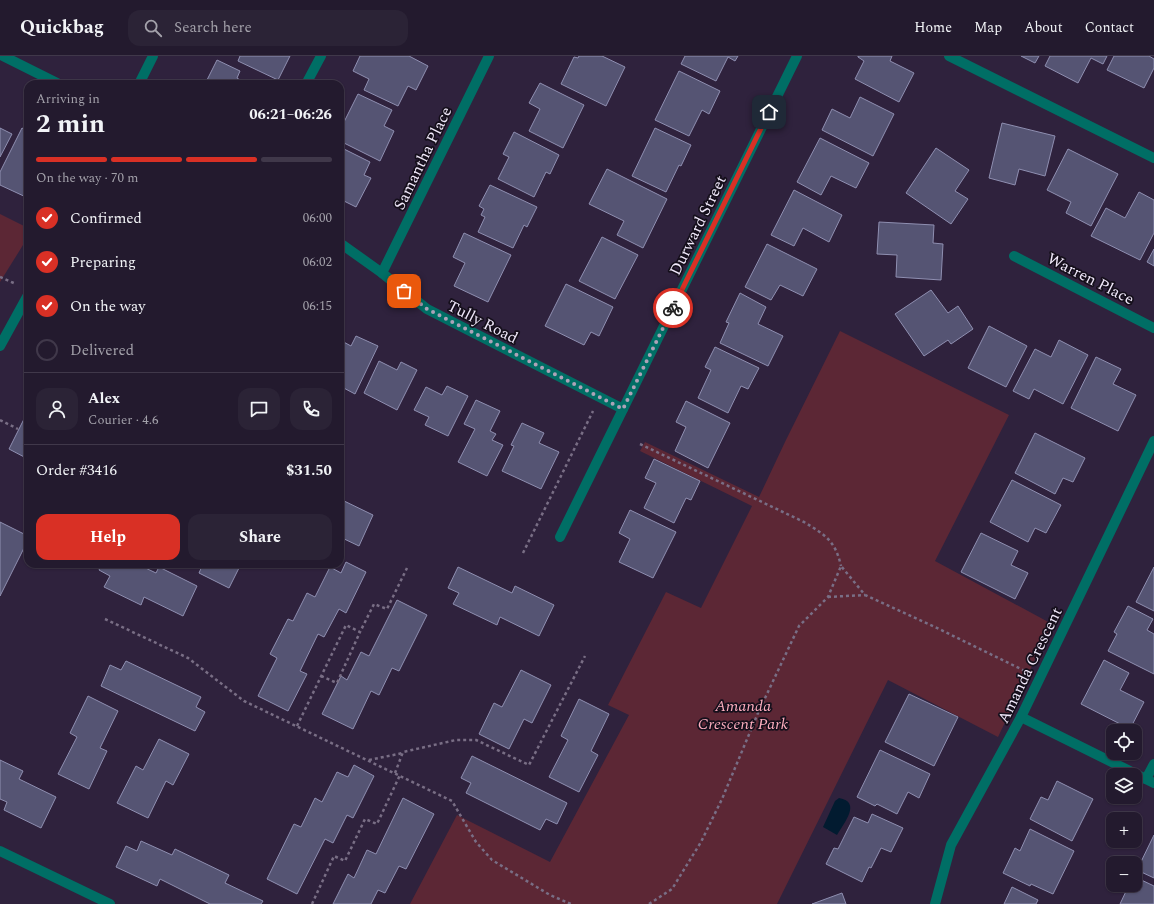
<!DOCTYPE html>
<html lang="en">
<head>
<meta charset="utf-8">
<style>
	:root { --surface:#231a2e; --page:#2b2336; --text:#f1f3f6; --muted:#a3a1aa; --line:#40384a; --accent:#d93025 }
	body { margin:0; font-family:Spectral,serif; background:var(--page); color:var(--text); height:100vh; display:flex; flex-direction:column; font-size:15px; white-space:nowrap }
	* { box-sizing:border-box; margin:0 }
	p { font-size:13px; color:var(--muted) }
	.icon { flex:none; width:22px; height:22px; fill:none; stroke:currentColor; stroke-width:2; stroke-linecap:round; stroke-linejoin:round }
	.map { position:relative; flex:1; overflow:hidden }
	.sheet { position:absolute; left:24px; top:24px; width:320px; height:488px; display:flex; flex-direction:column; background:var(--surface); border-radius:12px; box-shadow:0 1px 3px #0004,0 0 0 1px var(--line) }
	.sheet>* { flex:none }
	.fabs { position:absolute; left:1106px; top:668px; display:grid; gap:8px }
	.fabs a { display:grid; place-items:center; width:36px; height:36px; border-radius:8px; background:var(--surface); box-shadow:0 1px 3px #0004,0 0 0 1px var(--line); font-size:20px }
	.pin { position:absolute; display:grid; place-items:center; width:34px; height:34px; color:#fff; margin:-17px; border-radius:8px; box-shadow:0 2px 6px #0006 }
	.courier { position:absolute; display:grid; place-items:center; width:40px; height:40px; margin:-20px; border:3px solid #d93025; border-radius:50%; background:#fff; color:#222; box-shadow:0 1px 5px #0007 }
	.headline em { font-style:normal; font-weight:700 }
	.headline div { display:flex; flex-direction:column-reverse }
	.headline { display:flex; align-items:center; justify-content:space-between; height:68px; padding:0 12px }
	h1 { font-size:26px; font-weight:700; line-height:30px }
	.bar { display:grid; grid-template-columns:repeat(4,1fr); gap:6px 4px; align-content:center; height:48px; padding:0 12px }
	.bar i { height:5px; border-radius:3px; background:var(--line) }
	.bar .active { background:var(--accent) }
	.bar p { grid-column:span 4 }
	.line { display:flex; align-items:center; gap:10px; padding:0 12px; border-top:1px solid var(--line) }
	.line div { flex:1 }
	.round { display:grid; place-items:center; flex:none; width:42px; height:42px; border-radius:12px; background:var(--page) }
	ol { padding:0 12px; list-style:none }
	li { display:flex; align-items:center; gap:12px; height:44px }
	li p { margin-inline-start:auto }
	li .icon { padding:4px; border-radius:50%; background:var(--accent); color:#fff; stroke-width:4 }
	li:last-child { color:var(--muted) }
	li i { width:22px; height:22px; border:2px solid var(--line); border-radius:50% }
	.action { display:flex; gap:8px; margin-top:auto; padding:8px 12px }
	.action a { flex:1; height:46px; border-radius:12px; background:var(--accent); color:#fff; font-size:16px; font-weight:700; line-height:46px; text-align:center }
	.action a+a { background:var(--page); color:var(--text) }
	header { display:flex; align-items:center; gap:24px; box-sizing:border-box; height:56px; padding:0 20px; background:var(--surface); border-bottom:1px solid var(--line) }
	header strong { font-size:19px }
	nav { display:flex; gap:22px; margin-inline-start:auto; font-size:14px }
	.search { width:280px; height:36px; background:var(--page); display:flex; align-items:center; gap:10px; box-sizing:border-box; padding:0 14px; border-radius:12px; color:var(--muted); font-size:15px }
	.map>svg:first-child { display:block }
</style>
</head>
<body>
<header>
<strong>Quickbag</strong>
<div class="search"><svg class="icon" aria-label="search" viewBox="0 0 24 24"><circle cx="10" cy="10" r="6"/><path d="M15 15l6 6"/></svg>Search here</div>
<nav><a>Home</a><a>Map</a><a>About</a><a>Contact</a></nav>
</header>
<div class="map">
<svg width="1154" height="848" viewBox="0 0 1154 848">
	<rect width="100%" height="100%" fill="#2f223d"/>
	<!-- green -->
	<g fill="#5c2735">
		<path d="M0,158L28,172V181L0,226Z"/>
		<path d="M840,275L1009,359L935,505L1052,568L998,681L888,624L777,848H410L457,759L550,806L629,659L608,649L666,536L701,552L752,450L640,395L645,386L759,441L785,386Z"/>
	</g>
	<!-- water -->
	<path fill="#021b30" d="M839,742C862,746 844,767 837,779L823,771L835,745Z"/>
	<!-- building -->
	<g fill="#555473" stroke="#8f8fb1">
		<path d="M240,0H290L278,24L238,5Z"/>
		<path d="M360,0H409L428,10L416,34L408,30L398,50L364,34L369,23L353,15Z"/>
		<path d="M579,0H602L625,11L606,50L561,28L574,1L578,2Z"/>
		<path d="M685,0H738L735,5L728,1L716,25L681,8Z"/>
		<path d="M858,0H892L890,5L914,17L899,46L855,23L864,5L858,1Z"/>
		<path d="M1021,0H1039L1035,7Z"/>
		<path d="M1050,0H1107L1103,8L1091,2L1078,27L1045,10Z"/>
		<path d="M1114,0H1149L1154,3V12L1144,32L1107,14Z"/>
		<path d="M217,4L240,15L237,22L240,24L239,28H205Z"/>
		<path d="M679,15L720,35L709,58L702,54L689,80L655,64Z"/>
		<path d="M540,27L584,49L563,92L529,75L540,53L529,47Z"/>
		<path d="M358,38L392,54L384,70L394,75L380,105L340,85V74Z"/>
		<path d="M860,41L894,58L873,100L822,74L832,53L850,62Z"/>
		<path d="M1002,67L1055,80L1045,120L1019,113L1015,129L989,122Z"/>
		<path d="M0,72L12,78L0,101Z"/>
		<path d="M22,72L28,75V142L0,129V116Z"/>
		<path d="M655,72L691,89L681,110L679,109L666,136L632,120Z"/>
		<path d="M514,76L559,99L550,118L546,116L534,141L498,123L509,101L503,98Z"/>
		<path d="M820,82L869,107L856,132L831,120L821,139L797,126Z"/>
		<path d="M340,91L370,106L364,119L371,122L356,151L340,143Z"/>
		<path d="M936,92L969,114L955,135L968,143L951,168L906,137Z"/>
		<path d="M1068,93L1118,118L1091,170L1066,157L1071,146L1047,134Z"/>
		<path d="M607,113L667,143L643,192L617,179L624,165L589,148Z"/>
		<path d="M490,129L537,151L527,171L524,169L513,192L478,176L485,161L481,159L484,153L479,150Z"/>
		<path d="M794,134L842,159L829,186L803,172L794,190L771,179Z"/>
		<path d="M1139,136L1154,144V177L1140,204L1091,180L1106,152L1125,162Z"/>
		<path d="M879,166L934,169L933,187L943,188L941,224L896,221L897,199L877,198Z"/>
		<path d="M464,177L511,199L488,246L454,230L465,207L453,201Z"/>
		<path d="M602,181L638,199L615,243L579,225Z"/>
		<path d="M767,188L817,213L803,240L780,229L771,244L745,231Z"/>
		<path d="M1154,193V210L1147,206Z"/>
		<path d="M566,228L613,251L599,280L591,276L584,289L545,270Z"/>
		<path d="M931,234L948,257L958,250L973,273L951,288L948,284L924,300L895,258Z"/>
		<path d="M740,237L766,251L758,268L783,280L768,310L720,287L729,267L726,266Z"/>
		<path d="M989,270L1027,290L1006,331L968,312Z"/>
		<path d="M356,280L378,290L355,338L340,330V284L351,290Z"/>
		<path d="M1059,284L1088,299L1063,348L1034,333L1029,343L1013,335L1035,293L1051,301Z"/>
		<path d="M715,291L759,312L748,333L741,330L728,357L698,342L711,314L705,311Z"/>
		<path d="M1096,301L1121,313L1113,328L1136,339L1118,375L1071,352Z"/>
		<path d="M379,305L397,314L401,306L417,314L397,354L364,337Z"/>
		<path d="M447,330L468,340L448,380L425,369L429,361L414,354L426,331L442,339Z"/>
		<path d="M476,344L500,355L490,375L496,378L492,384L503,389L487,420L458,406L475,373L464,368Z"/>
		<path d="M686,345L730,367L708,412L675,395L686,371L676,366Z"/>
		<path d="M28,355V403L9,393Z"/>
		<path d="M522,367L544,377L539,387L559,396L541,433L502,415L514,390L511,389Z"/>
		<path d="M1035,377L1085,402L1073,426L1063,422L1055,438L1015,417Z"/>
		<path d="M654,403L700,425L691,444L686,442L674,467L644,452L656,427L645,422Z"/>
		<path d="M1012,424L1061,449L1046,477L1035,472L1028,486L990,466Z"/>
		<path d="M340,443L373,459L359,490L340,481Z"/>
		<path d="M630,454L676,476L653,522L619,506L630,483L619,477Z"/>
		<path d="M0,466L28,480V484L0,540Z"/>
		<path d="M981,477L1018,495L1011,509L1028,517L1015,543L961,516Z"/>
		<path d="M346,506L366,516L346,557L339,553L324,581L318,578L300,615L307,618L288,655L258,640L277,602L270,598L288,563L293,565L307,537L315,541L330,511L341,517Z"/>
		<path d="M102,508H137L156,517L159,511L197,530L183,560L144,541L141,549L104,531L110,520L99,514Z"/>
		<path d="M203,508H241L229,532L199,517Z"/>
		<path d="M458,511L512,537L515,530L554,549L539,580L500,561L497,569L453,548L459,537L448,532Z"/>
		<path d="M1154,511V555L1136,546Z"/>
		<path d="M397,544L427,559L399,615L392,612L379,639L371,635L353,673L322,658L341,620L347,624L361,596L369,600Z"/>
		<path d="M1128,550L1153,563L1147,574L1154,578V618L1108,595L1117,578L1114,576Z"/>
		<path d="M1104,604L1129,617L1120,634L1144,646L1130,673L1081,648Z"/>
		<path d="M126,605L201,641L196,651L205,656L195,675L101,630L110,609L121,614Z"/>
		<path d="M521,614L551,629L532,667L524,663L509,693L479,678L494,647L502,651Z"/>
		<path d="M909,638L958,661L934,710L885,686Z"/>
		<path d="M88,640L118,655L100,692L107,695L89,733L58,718L77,681L70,677Z"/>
		<path d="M579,643L609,658L591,695L598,699L579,736L549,721L568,684L561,680Z"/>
		<path d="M159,683L189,698L173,729L166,725L148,762L117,747L136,710L143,714Z"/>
		<path d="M880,694L930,718L919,742L908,736L897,758L877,748L875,750L857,741Z"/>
		<path d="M472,700L567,747L557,768L546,763L540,774L466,737L471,727L461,722Z"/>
		<path d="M0,704L23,715L19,723L56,741L41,772L4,754L7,746L0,743Z"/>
		<path d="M354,709L374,720L353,762L347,759L333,787L325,783L297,838L267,823L294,768L301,771L315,742L322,746L337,716L348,721Z"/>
		<path d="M1057,725L1093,743L1072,785L1030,763L1041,741L1048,744Z"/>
		<path d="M403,742L434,758L406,813L399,810L385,837L378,834L371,848H333L348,818L354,822L367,794L376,798Z"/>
		<path d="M872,758L903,772L891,796L881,792L871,812L869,811L862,826L826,808L834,792L838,793L854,761L868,767Z"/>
		<path d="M1030,773L1074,795L1053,838L1031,828L1030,830L1003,817L1015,792L1020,795Z"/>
		<path d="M1154,779V822L1137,814Z"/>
		<path d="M141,785L172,799L175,793L229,819L225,827L263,845L261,848H210L160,823L157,830L116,811L126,790L137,795Z"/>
		<path d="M1135,821L1154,830V848H1120L1129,829H1135Z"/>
		<path d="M1012,831L1038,844L1036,848H1004Z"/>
		<path d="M842,837L846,848H812Z"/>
	</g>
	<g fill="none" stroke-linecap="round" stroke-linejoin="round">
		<!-- path -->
		<g stroke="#796e85" stroke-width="2.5" stroke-dasharray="3 3" stroke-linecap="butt">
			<path d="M0,221L16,228"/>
			<path d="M0,364L18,373"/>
			<path d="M640,388L804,466C825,479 835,484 841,510"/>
			<path d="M523,497L593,355"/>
			<path d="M828,541L865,539"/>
			<path d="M105,563L188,602L244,645L452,745L476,786L492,804L550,839L571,848"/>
			<path d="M321,620L337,627L360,576"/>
			<path d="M297,670L346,569L360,576L374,548L387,553L407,512"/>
			<path d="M369,704L403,697"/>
			<path d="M395,717L403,696L456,684H476L529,709L585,600"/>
			<path d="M312,848L334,800L345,805L365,763L377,768L400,719"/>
			<path d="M649,848L672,833L701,786L722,743L758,657L799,570L828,541L841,510L865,539L935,571L1025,615"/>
		</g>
		<!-- service -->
		<g stroke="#006e65" stroke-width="10">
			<path d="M949,0L1154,102"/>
			<path d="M306,28L321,0"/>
			<path d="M1146,723L1154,708"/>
			<path d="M0,795L110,848"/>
		</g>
		<!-- minor -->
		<g stroke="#006e65" stroke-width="10">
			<path d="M3,0L59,28"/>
			<path d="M340,187L382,217L427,253L623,353"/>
			<path d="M1014,200L1154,272"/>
			<path d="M382,217L489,0"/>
			<path d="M560,481L797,0"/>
			<path d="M1021,661L1154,727"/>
			<path d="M935,848L951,789L1021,661L1154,385"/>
		</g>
		<!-- tertiary -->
		<g stroke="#006e65" stroke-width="10">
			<path d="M139,28L153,0"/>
			<path d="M0,290L28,239"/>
		</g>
	</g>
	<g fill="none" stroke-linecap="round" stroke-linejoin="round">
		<!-- done -->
		<path stroke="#aca3b8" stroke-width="4" stroke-dasharray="0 7.2" d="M404,235L427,253L623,353L673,252"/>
		<!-- route -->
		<path stroke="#d93025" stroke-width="5" d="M673,252L769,56"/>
	</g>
	<g text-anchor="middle" stroke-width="3.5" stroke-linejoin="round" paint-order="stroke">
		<!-- street labels -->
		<g font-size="16" fill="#f0e8fa" stroke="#150f1b">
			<text transform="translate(422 102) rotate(-64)" y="6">Samantha Place</text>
			<text transform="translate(697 169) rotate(-64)" y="6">Durward Street</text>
			<text transform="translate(1091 222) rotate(27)" y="6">Warren Place</text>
			<text transform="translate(483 265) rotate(27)" y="6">Tully Road</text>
			<text transform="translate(1029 609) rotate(-64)" y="6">Amanda Crescent</text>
		</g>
		<!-- park labels -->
		<g font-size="16" font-style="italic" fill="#fdadbe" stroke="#150f1b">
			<text x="743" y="655">Amanda<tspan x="743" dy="18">Crescent Park</tspan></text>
		</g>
	</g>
</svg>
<div class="fabs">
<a><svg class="icon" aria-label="locate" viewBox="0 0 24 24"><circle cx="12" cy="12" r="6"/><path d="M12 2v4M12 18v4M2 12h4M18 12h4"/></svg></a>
<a><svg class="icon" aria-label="layers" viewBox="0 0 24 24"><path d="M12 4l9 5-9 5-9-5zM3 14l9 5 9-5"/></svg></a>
<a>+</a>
<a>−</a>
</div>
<div class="pin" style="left:404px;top:235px;background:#ea580c"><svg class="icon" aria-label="bag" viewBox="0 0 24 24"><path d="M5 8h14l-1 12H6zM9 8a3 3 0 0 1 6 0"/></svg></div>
<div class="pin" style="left:769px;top:56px;background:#1f2937"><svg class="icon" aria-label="home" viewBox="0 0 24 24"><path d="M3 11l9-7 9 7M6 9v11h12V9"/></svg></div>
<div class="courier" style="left:673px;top:252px"><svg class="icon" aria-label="bike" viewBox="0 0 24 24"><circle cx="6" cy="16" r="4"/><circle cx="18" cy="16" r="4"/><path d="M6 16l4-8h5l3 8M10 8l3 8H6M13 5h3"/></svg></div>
<section class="sheet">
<div class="headline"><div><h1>2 min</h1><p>Arriving in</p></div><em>06:21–06:26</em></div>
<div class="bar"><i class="active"></i><i class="active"></i><i class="active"></i><i></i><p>On the way · 70 m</p></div>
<ol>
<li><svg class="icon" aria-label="check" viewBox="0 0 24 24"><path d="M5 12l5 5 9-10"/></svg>Confirmed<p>06:00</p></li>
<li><svg class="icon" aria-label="check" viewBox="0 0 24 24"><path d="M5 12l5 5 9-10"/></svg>Preparing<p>06:02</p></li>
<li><svg class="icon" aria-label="check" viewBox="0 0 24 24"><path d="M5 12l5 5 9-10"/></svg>On the way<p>06:15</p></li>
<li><i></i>Delivered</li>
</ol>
<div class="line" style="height:72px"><a class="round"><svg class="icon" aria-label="person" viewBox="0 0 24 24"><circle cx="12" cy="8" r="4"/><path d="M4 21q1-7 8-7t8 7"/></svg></a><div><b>Alex</b><p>Courier · 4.6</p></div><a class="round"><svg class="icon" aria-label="chat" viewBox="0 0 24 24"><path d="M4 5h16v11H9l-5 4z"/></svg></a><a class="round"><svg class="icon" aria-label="phone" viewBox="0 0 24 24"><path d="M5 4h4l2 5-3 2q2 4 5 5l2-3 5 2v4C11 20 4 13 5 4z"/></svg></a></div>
<div class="line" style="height:52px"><div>Order #3416</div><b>$31.50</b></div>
<div class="action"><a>Help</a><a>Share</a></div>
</section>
</div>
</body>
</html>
